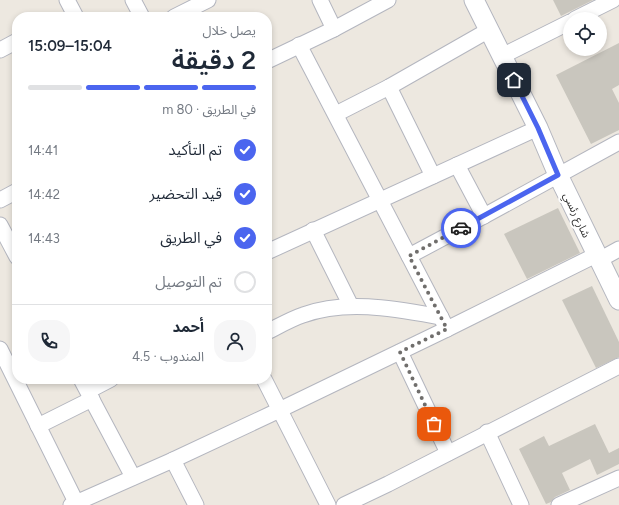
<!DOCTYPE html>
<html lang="ar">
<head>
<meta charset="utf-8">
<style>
	:root { --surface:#fff; --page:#f6f6f7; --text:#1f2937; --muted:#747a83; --line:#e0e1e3; --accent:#4b65ef }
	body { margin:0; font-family:Figtree,"Noto Sans Arabic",sans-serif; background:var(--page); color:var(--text); direction:rtl; height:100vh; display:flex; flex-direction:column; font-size:15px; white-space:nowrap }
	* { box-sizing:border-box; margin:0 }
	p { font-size:13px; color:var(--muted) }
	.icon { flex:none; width:22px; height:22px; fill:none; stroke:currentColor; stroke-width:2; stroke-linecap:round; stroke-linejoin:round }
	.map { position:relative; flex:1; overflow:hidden; direction:ltr }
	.panel { position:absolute; left:12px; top:12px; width:260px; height:372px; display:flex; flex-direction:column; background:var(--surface); border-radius:16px; box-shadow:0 2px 6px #0003; direction:rtl }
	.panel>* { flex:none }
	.buttons { position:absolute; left:563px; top:12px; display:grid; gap:8px }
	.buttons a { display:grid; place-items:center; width:44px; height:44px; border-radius:50%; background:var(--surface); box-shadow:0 2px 6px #0003; font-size:20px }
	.pin { position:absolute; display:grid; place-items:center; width:34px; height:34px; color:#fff; margin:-17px; border-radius:8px; box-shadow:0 2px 6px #0006 }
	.courier { position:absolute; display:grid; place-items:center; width:40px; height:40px; margin:-20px; border:3px solid #4b65ef; border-radius:50%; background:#fff; color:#222; box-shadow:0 1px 5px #0007 }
	.head em { font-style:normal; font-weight:600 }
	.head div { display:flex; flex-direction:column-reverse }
	.head { display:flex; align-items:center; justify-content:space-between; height:68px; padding:0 16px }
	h1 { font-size:26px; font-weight:600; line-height:30px }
	.bar { display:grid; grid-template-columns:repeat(4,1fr); gap:6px 4px; align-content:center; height:48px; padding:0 16px }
	.bar i { height:5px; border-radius:3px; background:var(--line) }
	.bar .on { background:var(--accent) }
	.bar p { grid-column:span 4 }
	.line { display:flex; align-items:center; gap:10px; padding:0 16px; border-top:1px solid var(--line) }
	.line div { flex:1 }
	.round { display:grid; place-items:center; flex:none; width:42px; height:42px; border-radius:16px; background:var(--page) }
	ol { padding:0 16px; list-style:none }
	li { display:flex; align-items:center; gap:12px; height:44px }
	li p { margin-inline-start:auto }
	li .icon { padding:4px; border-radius:50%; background:var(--accent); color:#fff; stroke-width:4 }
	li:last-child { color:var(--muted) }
	li i { width:22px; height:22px; border:2px solid var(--line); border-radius:50% }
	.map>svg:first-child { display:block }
</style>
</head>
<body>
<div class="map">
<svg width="619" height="505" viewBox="0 0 619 505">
	<rect width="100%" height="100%" fill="#ede8e0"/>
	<!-- building -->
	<g fill="#c9c6be">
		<path d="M553,0H593L561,16Z"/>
		<path d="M619,43V85L612,89L619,103V130L591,144L556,75Z"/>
		<path d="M558,208L580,253L527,279L504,234Z"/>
		<path d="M592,286L619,342V357L596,368L562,300Z"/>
		<path d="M595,424L609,453L619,448V464L597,475L590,459L562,473L570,490L555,497L551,502L546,504L519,449L544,436L549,446Z"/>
	</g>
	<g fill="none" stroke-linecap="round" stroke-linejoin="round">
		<!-- minor casing -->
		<g stroke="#b4b6bf" stroke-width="17">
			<g id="minor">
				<path d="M67,0L76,17"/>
				<path d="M133,0L142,17"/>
				<path d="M320,0L334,29"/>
				<path d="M174,17L208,0"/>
				<path d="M575,19L613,0"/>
				<path d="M299,45L447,329"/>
				<path d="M0,50L17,41"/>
				<path d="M502,56L570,22"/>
				<path d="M267,61L334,29L388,0"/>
				<path d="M389,87L433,176"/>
				<path d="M336,114L389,87L489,30"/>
				<path d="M457,165L484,216"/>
				<path d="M0,200L17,191"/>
				<path d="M0,225L17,257"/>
				<path d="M313,230L351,306"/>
				<path d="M267,252L538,128"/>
				<path d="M409,256L484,216L619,142"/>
				<path d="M599,260L619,249"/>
				<path d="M267,332C279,326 291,319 303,315C347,299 396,309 441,317"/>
				<path d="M0,349L76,502"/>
				<path d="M400,352L448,453"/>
				<path d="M81,379L133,477"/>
				<path d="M264,379L328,505"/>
				<path d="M88,391L111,379"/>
				<path d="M38,426L92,399"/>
				<path d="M487,432L521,505"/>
				<path d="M173,460L196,505"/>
				<path d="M71,505L173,460L269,415L447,329L596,255"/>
				<path d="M344,505L388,484L619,366"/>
				<path d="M559,505L619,478"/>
			</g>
		</g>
		<!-- tertiary casing -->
		<g stroke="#b4b6bf" stroke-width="21">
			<path id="tertiary" d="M474,0L538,128L558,175L619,300"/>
		</g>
		<!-- minor -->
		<use href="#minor" stroke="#fff" stroke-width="15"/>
		<!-- tertiary -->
		<use href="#tertiary" stroke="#fff" stroke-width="19"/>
	</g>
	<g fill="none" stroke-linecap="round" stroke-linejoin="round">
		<!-- done -->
		<path stroke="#706e6c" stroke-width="4" stroke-dasharray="0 7.2" d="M434,424L400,352L447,329L409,256L461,228"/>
		<!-- route -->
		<path stroke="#4b65ef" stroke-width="5" d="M461,228L558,175L538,128L514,80"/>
	</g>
	<g text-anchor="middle" stroke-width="4" stroke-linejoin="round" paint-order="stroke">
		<!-- street labels -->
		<g font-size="11" fill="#2d2d2d" stroke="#fff">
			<text transform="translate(577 215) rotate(65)" y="4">شارع رئسي</text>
		</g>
	</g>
</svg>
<div class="buttons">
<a><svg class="icon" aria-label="locate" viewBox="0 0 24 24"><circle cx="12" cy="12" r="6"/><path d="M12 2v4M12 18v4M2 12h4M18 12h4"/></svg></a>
</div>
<div class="pin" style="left:434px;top:424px;background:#ea580c"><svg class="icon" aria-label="bag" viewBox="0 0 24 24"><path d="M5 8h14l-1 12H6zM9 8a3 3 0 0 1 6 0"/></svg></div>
<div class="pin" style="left:514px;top:80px;background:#1f2937"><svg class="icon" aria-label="home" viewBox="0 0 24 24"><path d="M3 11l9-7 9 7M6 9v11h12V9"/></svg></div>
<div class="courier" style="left:461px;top:228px"><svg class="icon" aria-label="car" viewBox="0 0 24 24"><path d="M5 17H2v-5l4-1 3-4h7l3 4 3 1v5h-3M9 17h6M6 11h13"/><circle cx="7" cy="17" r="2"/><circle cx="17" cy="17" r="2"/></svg></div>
<section class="panel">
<div class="head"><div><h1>2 دقيقة</h1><p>يصل خلال</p></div><em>15:04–15:09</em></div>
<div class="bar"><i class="on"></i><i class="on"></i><i class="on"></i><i></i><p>في الطريق · 80 m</p></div>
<ol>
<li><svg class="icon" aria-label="check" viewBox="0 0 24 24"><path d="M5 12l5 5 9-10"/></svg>تم التأكيد<p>14:41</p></li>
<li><svg class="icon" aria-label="check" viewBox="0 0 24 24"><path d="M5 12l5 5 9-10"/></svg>قيد التحضير<p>14:42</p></li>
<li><svg class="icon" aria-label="check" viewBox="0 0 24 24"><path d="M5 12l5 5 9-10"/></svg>في الطريق<p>14:43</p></li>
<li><i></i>تم التوصيل</li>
</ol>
<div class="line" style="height:72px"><a class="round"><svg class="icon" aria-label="person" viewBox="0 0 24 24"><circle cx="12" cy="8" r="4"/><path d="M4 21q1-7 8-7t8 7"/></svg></a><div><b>أحمد</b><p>المندوب · 4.5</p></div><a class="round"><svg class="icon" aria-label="phone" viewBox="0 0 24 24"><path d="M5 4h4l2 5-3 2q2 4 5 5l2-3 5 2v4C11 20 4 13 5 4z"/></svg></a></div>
</section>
</div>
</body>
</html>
